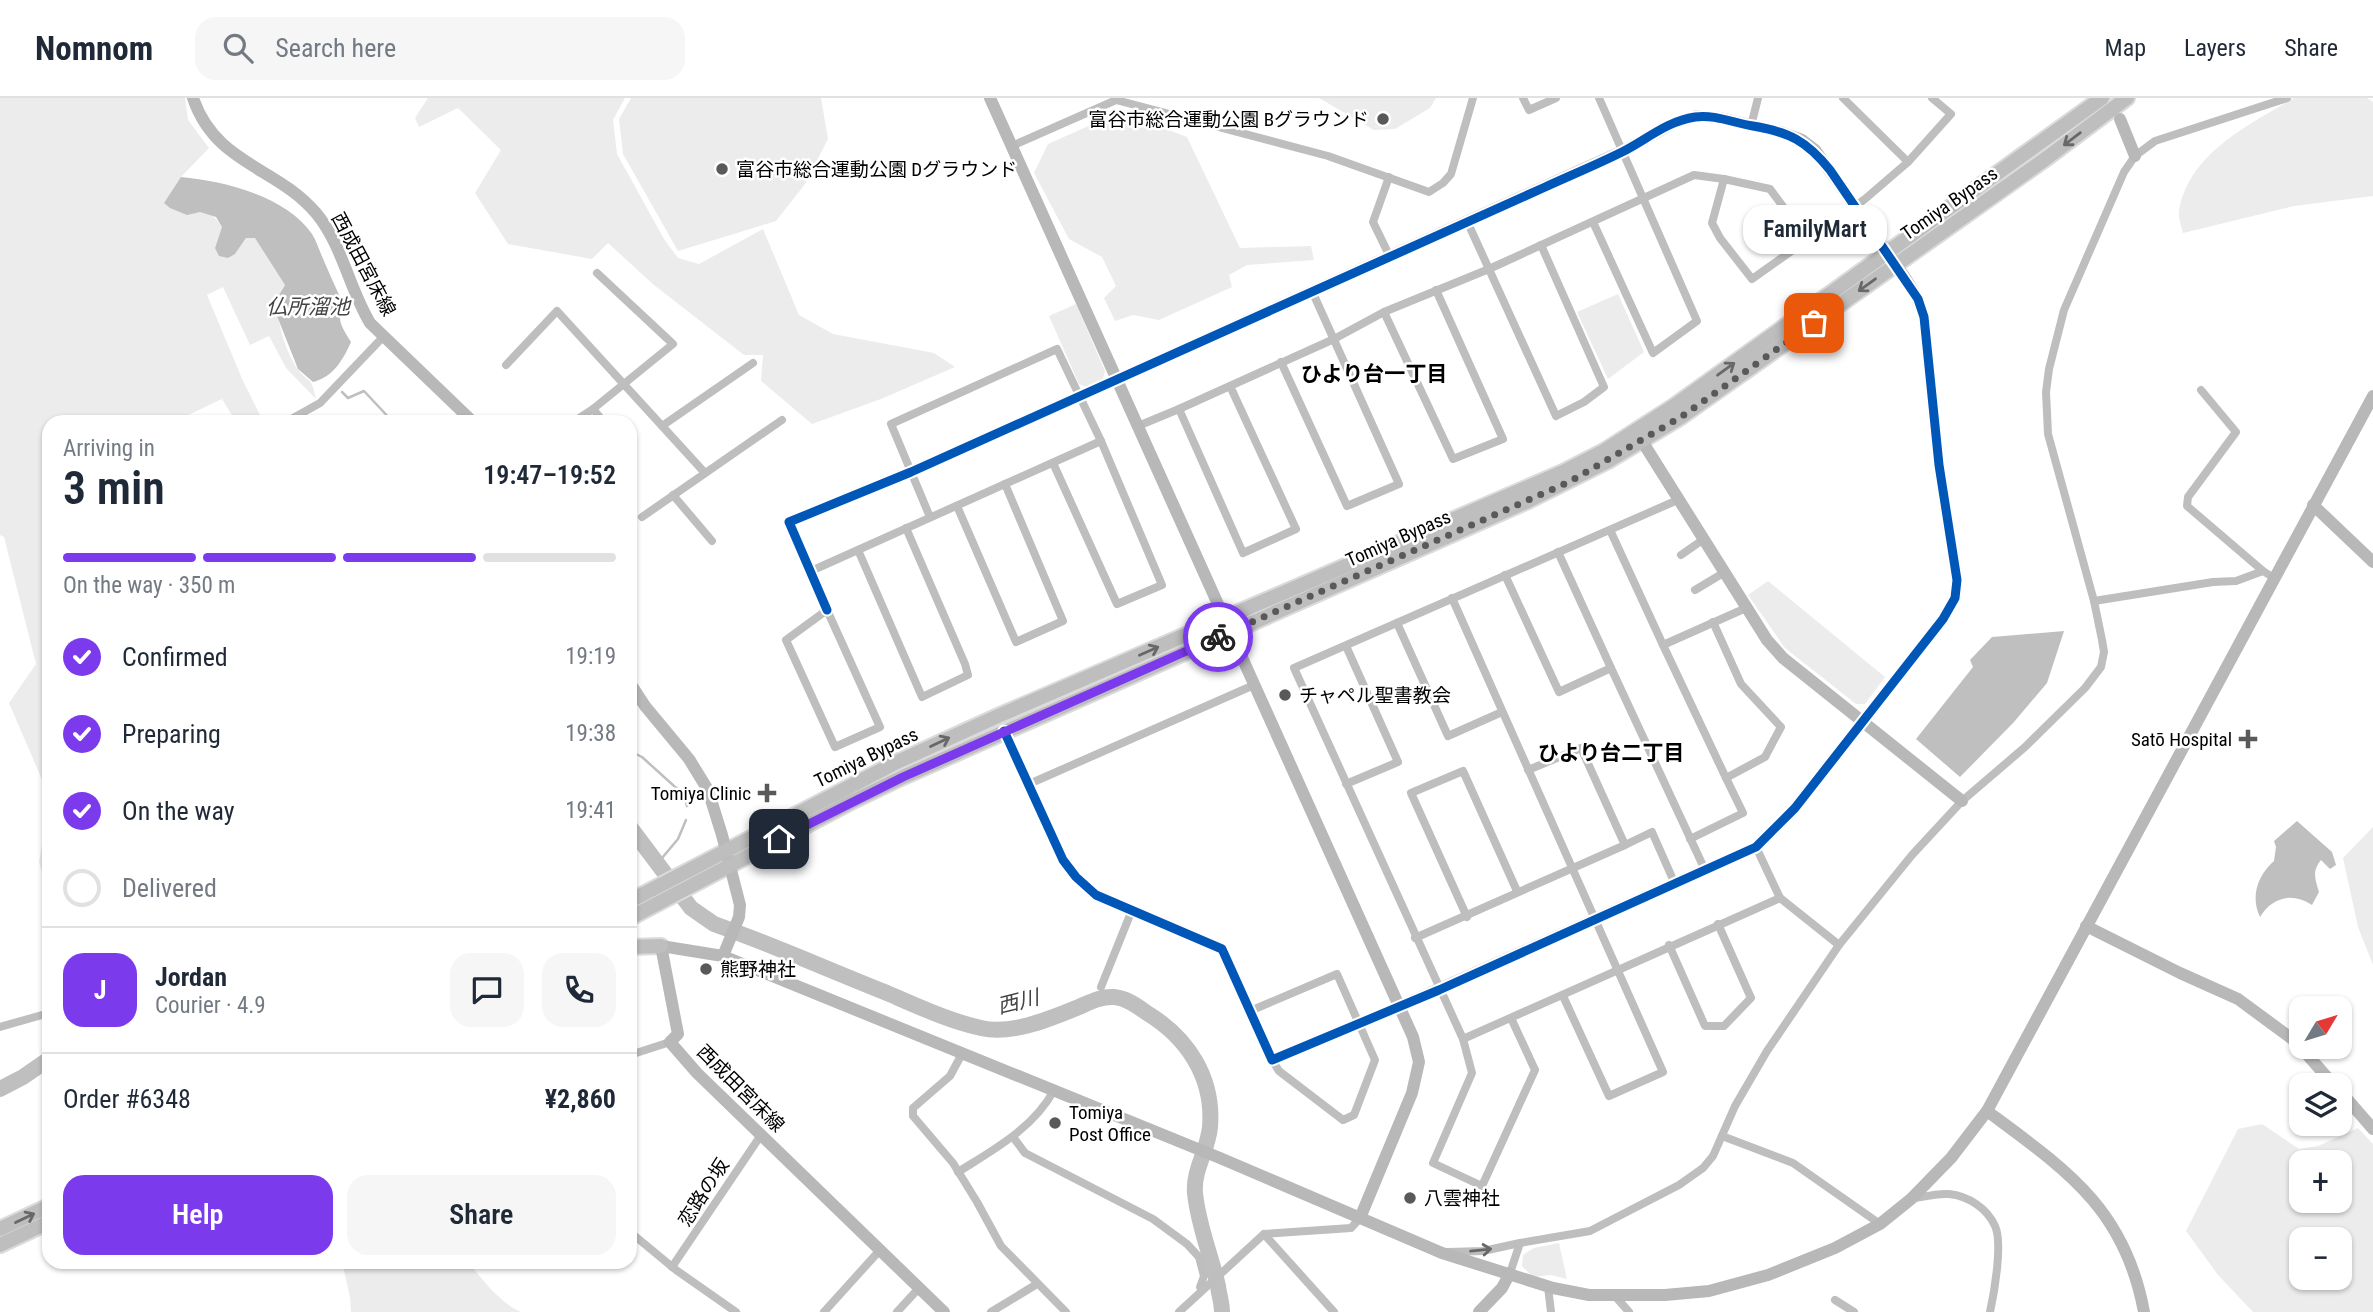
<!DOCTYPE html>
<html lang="en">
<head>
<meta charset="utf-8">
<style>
	:root { --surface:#fff; --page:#f6f6f7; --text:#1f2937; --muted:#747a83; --line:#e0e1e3; --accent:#7c3aed }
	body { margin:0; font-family:"Roboto Condensed","Noto Sans JP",sans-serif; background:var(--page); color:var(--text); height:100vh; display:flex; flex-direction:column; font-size:26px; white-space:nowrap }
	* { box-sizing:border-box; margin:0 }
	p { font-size:23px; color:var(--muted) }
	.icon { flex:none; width:38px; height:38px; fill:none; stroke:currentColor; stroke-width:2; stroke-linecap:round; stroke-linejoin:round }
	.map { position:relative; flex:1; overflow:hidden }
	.sheet { position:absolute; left:42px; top:317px; width:595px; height:854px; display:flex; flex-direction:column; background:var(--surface); border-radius:21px; box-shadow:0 2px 5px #0004 }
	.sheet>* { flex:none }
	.needle { width:46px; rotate:52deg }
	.buttons { position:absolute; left:2289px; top:898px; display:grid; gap:14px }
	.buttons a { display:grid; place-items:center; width:63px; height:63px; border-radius:14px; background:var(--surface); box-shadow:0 2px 5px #0004; font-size:35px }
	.pin { position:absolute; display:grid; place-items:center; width:60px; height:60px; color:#fff; margin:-30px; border-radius:14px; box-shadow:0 4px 10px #0006 }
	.courier { position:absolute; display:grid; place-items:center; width:70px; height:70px; margin:-35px; border:5px solid #7c3aed; border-radius:50%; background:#fff; color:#222; box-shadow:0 2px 9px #0007 }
	.bubble { position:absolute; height:49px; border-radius:21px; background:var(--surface); box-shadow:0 2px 5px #0004; font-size:23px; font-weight:600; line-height:49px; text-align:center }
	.summary em { font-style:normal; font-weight:600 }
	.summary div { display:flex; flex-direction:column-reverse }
	.summary { display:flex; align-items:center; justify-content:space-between; height:119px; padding:0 21px }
	h1 { font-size:46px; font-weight:600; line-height:52px }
	.bar { display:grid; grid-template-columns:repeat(4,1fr); gap:10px 7px; align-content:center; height:84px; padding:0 21px }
	.bar i { height:9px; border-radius:5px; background:var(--line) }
	.bar .on { background:var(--accent) }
	.bar p { grid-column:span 4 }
	.line { display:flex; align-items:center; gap:18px; padding:0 21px; border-top:2px solid var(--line) }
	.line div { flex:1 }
	.round { display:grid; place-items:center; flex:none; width:74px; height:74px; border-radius:21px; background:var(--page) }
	ol { padding:0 21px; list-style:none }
	li { display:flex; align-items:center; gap:21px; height:77px }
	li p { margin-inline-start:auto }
	li .icon { padding:7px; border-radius:50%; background:var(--accent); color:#fff; stroke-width:4 }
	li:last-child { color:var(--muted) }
	li i { width:38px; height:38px; border:4px solid var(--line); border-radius:50% }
	.action { display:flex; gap:14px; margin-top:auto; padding:14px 21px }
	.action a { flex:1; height:80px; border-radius:21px; background:var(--accent); color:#fff; font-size:28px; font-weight:600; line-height:80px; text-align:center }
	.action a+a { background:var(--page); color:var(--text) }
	header { display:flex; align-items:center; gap:42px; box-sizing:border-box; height:98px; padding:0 35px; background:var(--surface); border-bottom:2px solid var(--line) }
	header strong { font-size:33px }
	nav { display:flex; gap:38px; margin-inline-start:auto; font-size:24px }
	.search { width:490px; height:63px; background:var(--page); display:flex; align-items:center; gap:18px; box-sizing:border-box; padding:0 24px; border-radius:21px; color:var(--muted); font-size:26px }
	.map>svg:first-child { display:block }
</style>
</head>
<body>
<header>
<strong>Nomnom</strong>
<div class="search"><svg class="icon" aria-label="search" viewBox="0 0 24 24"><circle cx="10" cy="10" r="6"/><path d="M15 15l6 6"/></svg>Search here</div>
<nav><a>Map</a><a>Layers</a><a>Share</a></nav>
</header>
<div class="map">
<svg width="2373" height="1214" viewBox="0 0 2373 1214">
	<rect width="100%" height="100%" fill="#fff"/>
	<!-- green -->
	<g fill="#ececec" fill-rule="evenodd">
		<path d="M0,0H185L188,22L209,50L181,79L180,114L187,116C202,110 214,115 222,129L215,150L235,156L246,140L255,139L285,187C269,206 284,251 297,270C309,287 311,276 316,301L286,270L269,238L250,247L223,189L207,197L243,283L262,321L256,324H236L222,301L184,319L186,324H49V698L9,605L36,566L4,439L0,437Z"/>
		<path d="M428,0H625L613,22L617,56L664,141L678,160L699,166L763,131L799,217L833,236L934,255L955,269L881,301L812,326L761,283L763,257H744L654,187L608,145L592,161L508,146L475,95L501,52L458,10L419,29L415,20Z"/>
		<path d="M631,0H821L828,41L805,86L776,123L678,153L623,56L619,21Z"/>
		<path d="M1319,0H1436L1430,10L1395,31L1374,32Z"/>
		<path d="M2294,0H2367L2373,4V98L2294,108L2183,135C2181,128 2178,119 2179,113C2189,55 2249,27 2294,0Z"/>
		<path d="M1120,14L1187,39L1240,150L1311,148L1314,162L1247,167L1229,177L1232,189L1159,222L1133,217L1115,223L1104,200L1116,188L1102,159L1069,141L1034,75L1048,46Z"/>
		<path d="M1618,196L1644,254L1608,281L1577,214Z"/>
		<path d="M1076,206L1105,273L1103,281L1087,289L1079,286L1049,218Z"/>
		<path d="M1768,483L1885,579L1865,606H1856L1785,550L1748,497Z"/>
		<path d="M49,708V797L39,764Z"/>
		<path d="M2373,729V867L2358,829L2343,760Z"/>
		<path d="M2262,1026L2299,1051L2318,1048L2358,1030L2373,1046V1214H2253L2218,1177L2186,1133L2238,1031ZM2301,1064H2340V1102H2301ZM2301,1141H2340V1180H2301Z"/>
		<path d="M1559,1145L1567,1181L1551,1177L1533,1179L1522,1168L1523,1157L1534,1150Z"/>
		<path d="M342,1164H468C482,1181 500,1205 521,1214H351L350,1199Z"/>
	</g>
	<!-- water -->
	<g fill="#bfbfbf">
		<path d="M181,79C224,83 286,98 312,136C316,142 318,149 321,156C328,172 335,189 343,205C336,223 342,229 351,244C343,262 333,279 313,284L298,271L277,218L276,202L285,187L255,140H246L235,156L228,160L219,158L215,150L222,129L216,119L200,114L187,117L170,110L164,105Z"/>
		<path d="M2064,533L2047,585L2014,624L1960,679L1916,641L1973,569L1970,562L1992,539Z"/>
		<path d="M2297,723L2332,754L2336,767L2330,771L2321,762C2312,773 2315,781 2319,794L2312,807C2292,794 2272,799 2260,819C2250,798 2258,777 2274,763L2276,749L2274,743Z"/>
	</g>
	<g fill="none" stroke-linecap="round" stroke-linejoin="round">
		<!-- stream -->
		<g stroke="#bfbfbf" stroke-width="2.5">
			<path d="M342,294L348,300L364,293L393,324"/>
			<path d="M630,653L642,659L684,697L687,708"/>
			<path d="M657,766L678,741L686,722"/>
		</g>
		<!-- river -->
		<g stroke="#bfbfbf" stroke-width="16">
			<path d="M630,729L691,810L714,826C773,847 829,872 887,895C917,908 949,923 981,930C1010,937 1047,922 1074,911C1087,906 1099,898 1114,899C1126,900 1137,908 1147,915C1188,940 1214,980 1210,1029C1208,1052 1193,1072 1195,1095C1198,1127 1211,1157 1218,1188C1219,1197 1222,1205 1222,1214"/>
			<path d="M0,991L23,979L49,961"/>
		</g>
		<!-- highway casing -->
		<g stroke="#dbdbdb" stroke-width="18">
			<g id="highway">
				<path d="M630,803L895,665L998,618L1563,374L1604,353L1674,308L2102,0"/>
				<path d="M630,820L851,704L903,679L1528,403L1608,363L1681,319L2044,62L2127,0"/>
				<path d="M630,849L661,848"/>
				<path d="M0,1131L49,1108"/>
				<path d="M0,1147L49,1124"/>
			</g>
		</g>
		<!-- street -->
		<g stroke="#bebebe" stroke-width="8">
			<path d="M1523,0L1529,12L1556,0"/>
			<path d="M1843,0L1908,64"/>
			<path d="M1751,28L1758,0"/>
			<path d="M1012,48L1116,2L1328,58L1429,94L1443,85L1451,76L1473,0"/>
			<path d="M1389,79L1373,124L1390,159"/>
			<path d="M1724,81L1770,91L1807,141"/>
			<path d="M1467,123L1556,318L1584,304L1604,289L1541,147"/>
			<path d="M1593,124L1653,255L1697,223L1599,0"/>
			<path d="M1384,214L1453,361L1503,341L1436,192"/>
			<path d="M1281,264L1347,408L1399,386L1312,193"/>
			<path d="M506,267L557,213L705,375"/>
			<path d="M1230,288L1296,431L1243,455L1179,311L1334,241L1384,214L1489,171L1694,77L1724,81L1712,125L1720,140L1752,181L1865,101L1908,64L1951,16L1932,0"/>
			<path d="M2201,292L2236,334L2188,399L2187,408L2263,473"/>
			<path d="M593,311L604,324"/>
			<path d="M286,324L320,305L383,239"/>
			<path d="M573,324L593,311L673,246L597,175"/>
			<path d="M662,328L753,265"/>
			<path d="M1138,328L1179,311"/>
			<path d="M630,353V356"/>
			<path d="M673,397L712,443"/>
			<path d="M957,408L1016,544L1063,523L1005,386"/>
			<path d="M642,419L782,322"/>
			<path d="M930,419L891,326L1057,251L1101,343L1162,487L1117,506L1053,365"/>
			<path d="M1610,432L1663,547L1746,510"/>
			<path d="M858,452L922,599L968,577L965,566L906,430"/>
			<path d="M1681,457L1704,441"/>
			<path d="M811,473L1101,343"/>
			<path d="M1505,477L1559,594L1611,570L1558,454"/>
			<path d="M1695,492L1725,474"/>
			<path d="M1452,500L1663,974L1609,998L1563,898"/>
			<path d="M2094,503L2213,484L2236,483L2263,473L2274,480"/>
			<path d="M827,512L789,424L911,374L1116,282"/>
			<path d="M827,512L880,629L835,649L786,542Z"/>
			<path d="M1397,525L1448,638L1502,614"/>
			<path d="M1663,547L1726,680L1765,659L1781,629L1741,586L1713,524"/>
			<path d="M1346,548L1398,664L1346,686"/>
			<path d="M1611,570L1705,772"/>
			<path d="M1004,633L1063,762L1076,779L1096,797L1222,851L1272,962L1399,909"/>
			<path d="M1029,686L1254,587"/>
			<path d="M1690,741L1743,715L1726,680"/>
			<path d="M1625,747L1652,734L1675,786"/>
			<path d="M1756,749L1780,800L1839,847"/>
			<path d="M1467,819L1411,695L1463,673L1517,793"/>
			<path d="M1415,840L1625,747L1581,650L1528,672"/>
			<path d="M1669,847L1705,928H1724L1751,900L1718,826"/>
			<path d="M1101,889L1132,812"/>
			<path d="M1250,913L1337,876L1375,962L1354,1017L1343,1022L1279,973L1272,962"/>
			<path d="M1511,920L1535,972L1482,1088L1433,1065L1472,975L1463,941L1294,570L1680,401"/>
			<path d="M0,929L49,915"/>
			<path d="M1463,941L1780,800"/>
			<path d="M963,954L950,978L913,1010V1018L953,1065L977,1104L1001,1148L1066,1214"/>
			<path d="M630,957L670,944"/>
			<path d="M1722,1038L1793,1065L1880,1126"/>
			<path d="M1013,1039L1025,1055L1153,1121L1187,1146L1199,1159L1204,1178L1200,1189L1202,1192"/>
			<path d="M958,1074C993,1052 1034,1030 1054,992"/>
			<path d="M1911,1101C1923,1099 1937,1095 1949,1096C1968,1098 1987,1110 1995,1128C2003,1145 1994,1196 1990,1214"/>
			<path d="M630,1134L676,1172L736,1214"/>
			<path d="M1264,1136L1334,1214"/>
			<path d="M1448,1154L1483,1153L1520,1145"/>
			<path d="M672,1169L761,1037"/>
			<path d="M1510,1175L1520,1145L1590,1133L1679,1087L1703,1070L1713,1058L1735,1008L1767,953L1839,847L1912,757L1962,703L2025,649L2085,590L2101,569L2104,554L2102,542L2094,503L2048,336L2046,294L2049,271L2064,212L2124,74L2135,58L2155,43L2287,0"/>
			<path d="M1548,1189L1551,1214"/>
			<path d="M1615,1198L1629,1214"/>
			<path d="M1835,1202L1854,1214"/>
			<path d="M824,1214L880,1152"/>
			<path d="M897,1214L919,1190"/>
			<path d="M991,1214L1037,1186"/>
			<path d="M1179,1214L1264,1136L1351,1130L1360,1120"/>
		</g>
		<!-- secondary -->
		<g stroke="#b8b8b8" stroke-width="12">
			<path d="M193,0C216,67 276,68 316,115C342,146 349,190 370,225L473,324"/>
			<path d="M990,0L1413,939L1419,964L1412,995L1360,1120"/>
			<path d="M2120,21L2135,58"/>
			<path d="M1116,282L1623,53L1676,24L1697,18L1720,20L1780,34L1802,42L1815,52L1906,181L1918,201L1924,219L1939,367L1957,482L1955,500L1943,521L1795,710L1756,749L1399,909"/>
			<path d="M1642,343L1767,542L1783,560L1962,703"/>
			<path d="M2313,407L2373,464"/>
			<path d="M630,585L645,608L689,661L708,692L722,737L740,807L739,819L723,858"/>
			<path d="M2086,828L2180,875L2238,901L2295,943L2334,987"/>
			<path d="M2340,993L2373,1031"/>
			<path d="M1987,1013C2065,1071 2125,1110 2144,1214"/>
			<path d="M944,1214L697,975L670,944L678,936L661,848L723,858L1220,1060L1442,1155L1553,1190L1589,1197H1665L1709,1193L1768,1177L1835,1150L1880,1126L1911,1101L1951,1060L1987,1013L2373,298"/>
			<path d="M1479,1214L1502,1190L1510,1175"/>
		</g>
		<!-- highway -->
		<use href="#highway" stroke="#bebebe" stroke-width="14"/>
		<!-- cycleway casing -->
		<g stroke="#fff" stroke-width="13">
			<path id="cycleway" d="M827,512L789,424L911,374L1543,90C1569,78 1596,67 1622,54C1646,42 1667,23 1695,19C1714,16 1734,25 1753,28C1789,34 1807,43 1830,72L1918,201L1924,219L1939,367L1957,482L1955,500L1943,521L1795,710L1756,749L1439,892L1272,962L1222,851L1096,797L1076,779L1063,762L1004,633"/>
		</g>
		<!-- cycleway -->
		<use href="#cycleway" stroke="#0057b8" stroke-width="9"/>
	</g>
	<!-- one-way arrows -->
	<defs><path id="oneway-shaft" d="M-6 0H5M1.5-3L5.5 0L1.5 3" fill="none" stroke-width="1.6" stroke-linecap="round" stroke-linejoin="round" transform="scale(1.75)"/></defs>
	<g stroke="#686868">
		<use href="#oneway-shaft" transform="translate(2072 41) rotate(143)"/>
		<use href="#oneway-shaft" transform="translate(1867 187) rotate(144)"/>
		<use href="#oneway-shaft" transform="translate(1726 271) rotate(-36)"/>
		<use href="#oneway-shaft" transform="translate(1149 553) rotate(-24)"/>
		<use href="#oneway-shaft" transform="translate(940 644) rotate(-25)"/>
		<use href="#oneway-shaft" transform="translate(25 1120) rotate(-26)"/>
		<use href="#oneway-shaft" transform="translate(1481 1152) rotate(-6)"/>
	</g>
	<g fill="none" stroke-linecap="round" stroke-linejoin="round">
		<!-- done -->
		<path stroke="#595959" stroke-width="7" stroke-dasharray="0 12.6" d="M1218,539L1569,384L1681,319L1814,225"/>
		<!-- route -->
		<path stroke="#7c3aed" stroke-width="9" d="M779,741L903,679L1218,539"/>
	</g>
	<!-- markers -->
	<g fill="#595959" stroke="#fff" stroke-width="2.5">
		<circle cx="1383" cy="21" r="7"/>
		<circle cx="722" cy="71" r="7"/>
		<circle cx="1285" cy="597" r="7"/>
		<path d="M2244.5 630.5h7v7h7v7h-7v7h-7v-7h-7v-7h7z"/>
		<path d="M763.5 684.5h7v7h7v7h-7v7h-7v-7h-7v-7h7z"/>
		<circle cx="706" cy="871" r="7"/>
		<circle cx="1055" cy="1025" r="7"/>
		<circle cx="1410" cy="1100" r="7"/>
	</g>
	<g text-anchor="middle" stroke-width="5" stroke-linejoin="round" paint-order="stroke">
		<!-- poi labels -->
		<g font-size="19" fill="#000" stroke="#fff" text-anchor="start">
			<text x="1369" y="28" text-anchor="end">富谷市総合運動公園 Bグラウンド</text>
			<text x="736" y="78">富谷市総合運動公園 Dグラウンド</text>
			<text x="1299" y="604">チャペル聖書教会</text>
			<text x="2232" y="648" text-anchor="end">Satō Hospital</text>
			<text x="751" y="702" text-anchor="end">Tomiya Clinic</text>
			<text x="720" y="878">熊野神社</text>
			<text x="1069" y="1021">Tomiya<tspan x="1069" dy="22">Post Office</tspan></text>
			<text x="1424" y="1107">八雲神社</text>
		</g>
		<!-- street labels -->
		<g font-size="19" fill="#000" stroke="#fff">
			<text transform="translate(1949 105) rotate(-35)" y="7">Tomiya Bypass</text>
			<text transform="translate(364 166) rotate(62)" y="7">西成田宮床線</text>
			<text transform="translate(1398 440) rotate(-24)" y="7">Tomiya Bypass</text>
			<text transform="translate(866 659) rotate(-26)" y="7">Tomiya Bypass</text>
			<text transform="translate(741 990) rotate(45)" y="7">西成田宮床線</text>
			<text transform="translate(703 1094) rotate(-57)" y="7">恋路の坂</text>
		</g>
		<!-- water labels -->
		<g font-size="21" font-style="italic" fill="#444" stroke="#fff">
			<text x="308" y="216">仏所溜池</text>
			<text transform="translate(1018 904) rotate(-14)" y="7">西川</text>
		</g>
		<!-- neighbourhood labels -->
		<g font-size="21" font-weight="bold" fill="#000" stroke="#fff">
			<text x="1374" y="283">ひより台一丁目</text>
			<text x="1611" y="662">ひより台二丁目</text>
		</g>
	</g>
</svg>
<div class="buttons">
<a><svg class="needle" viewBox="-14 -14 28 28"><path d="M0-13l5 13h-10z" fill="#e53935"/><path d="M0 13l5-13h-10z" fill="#747a83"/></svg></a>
<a><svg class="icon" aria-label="layers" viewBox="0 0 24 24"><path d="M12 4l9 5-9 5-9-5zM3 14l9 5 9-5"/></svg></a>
<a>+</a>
<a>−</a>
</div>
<div class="pin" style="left:1814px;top:225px;background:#ea580c"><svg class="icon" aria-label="bag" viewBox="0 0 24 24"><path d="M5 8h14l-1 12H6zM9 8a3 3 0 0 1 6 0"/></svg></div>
<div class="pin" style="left:779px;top:741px;background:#1f2937"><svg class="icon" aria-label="home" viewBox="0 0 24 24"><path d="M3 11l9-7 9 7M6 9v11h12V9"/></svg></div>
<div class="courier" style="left:1218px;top:539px"><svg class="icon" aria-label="bike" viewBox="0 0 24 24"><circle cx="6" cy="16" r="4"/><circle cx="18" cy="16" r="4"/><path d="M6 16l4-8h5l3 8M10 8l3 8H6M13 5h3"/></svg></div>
<div class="bubble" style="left:1743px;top:107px;width:144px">FamilyMart</div>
<section class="sheet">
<div class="summary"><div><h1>3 min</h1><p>Arriving in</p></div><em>19:47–19:52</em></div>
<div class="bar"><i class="on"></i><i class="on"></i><i class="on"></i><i></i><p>On the way · 350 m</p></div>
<ol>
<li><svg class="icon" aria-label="check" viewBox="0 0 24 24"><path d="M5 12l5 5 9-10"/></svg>Confirmed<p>19:19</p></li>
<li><svg class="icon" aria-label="check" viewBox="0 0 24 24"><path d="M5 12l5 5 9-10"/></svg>Preparing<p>19:38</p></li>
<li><svg class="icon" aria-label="check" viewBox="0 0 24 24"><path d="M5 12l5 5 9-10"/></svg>On the way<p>19:41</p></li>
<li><i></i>Delivered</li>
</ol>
<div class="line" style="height:126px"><b class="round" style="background:var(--accent);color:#fff">J</b><div><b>Jordan</b><p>Courier · 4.9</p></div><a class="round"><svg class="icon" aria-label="chat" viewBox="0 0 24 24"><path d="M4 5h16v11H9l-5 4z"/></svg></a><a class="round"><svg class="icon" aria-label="phone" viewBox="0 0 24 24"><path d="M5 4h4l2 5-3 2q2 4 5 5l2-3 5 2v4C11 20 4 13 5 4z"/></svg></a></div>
<div class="line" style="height:91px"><div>Order #6348</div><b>¥2,860</b></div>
<div class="action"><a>Help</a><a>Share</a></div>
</section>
</div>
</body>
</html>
